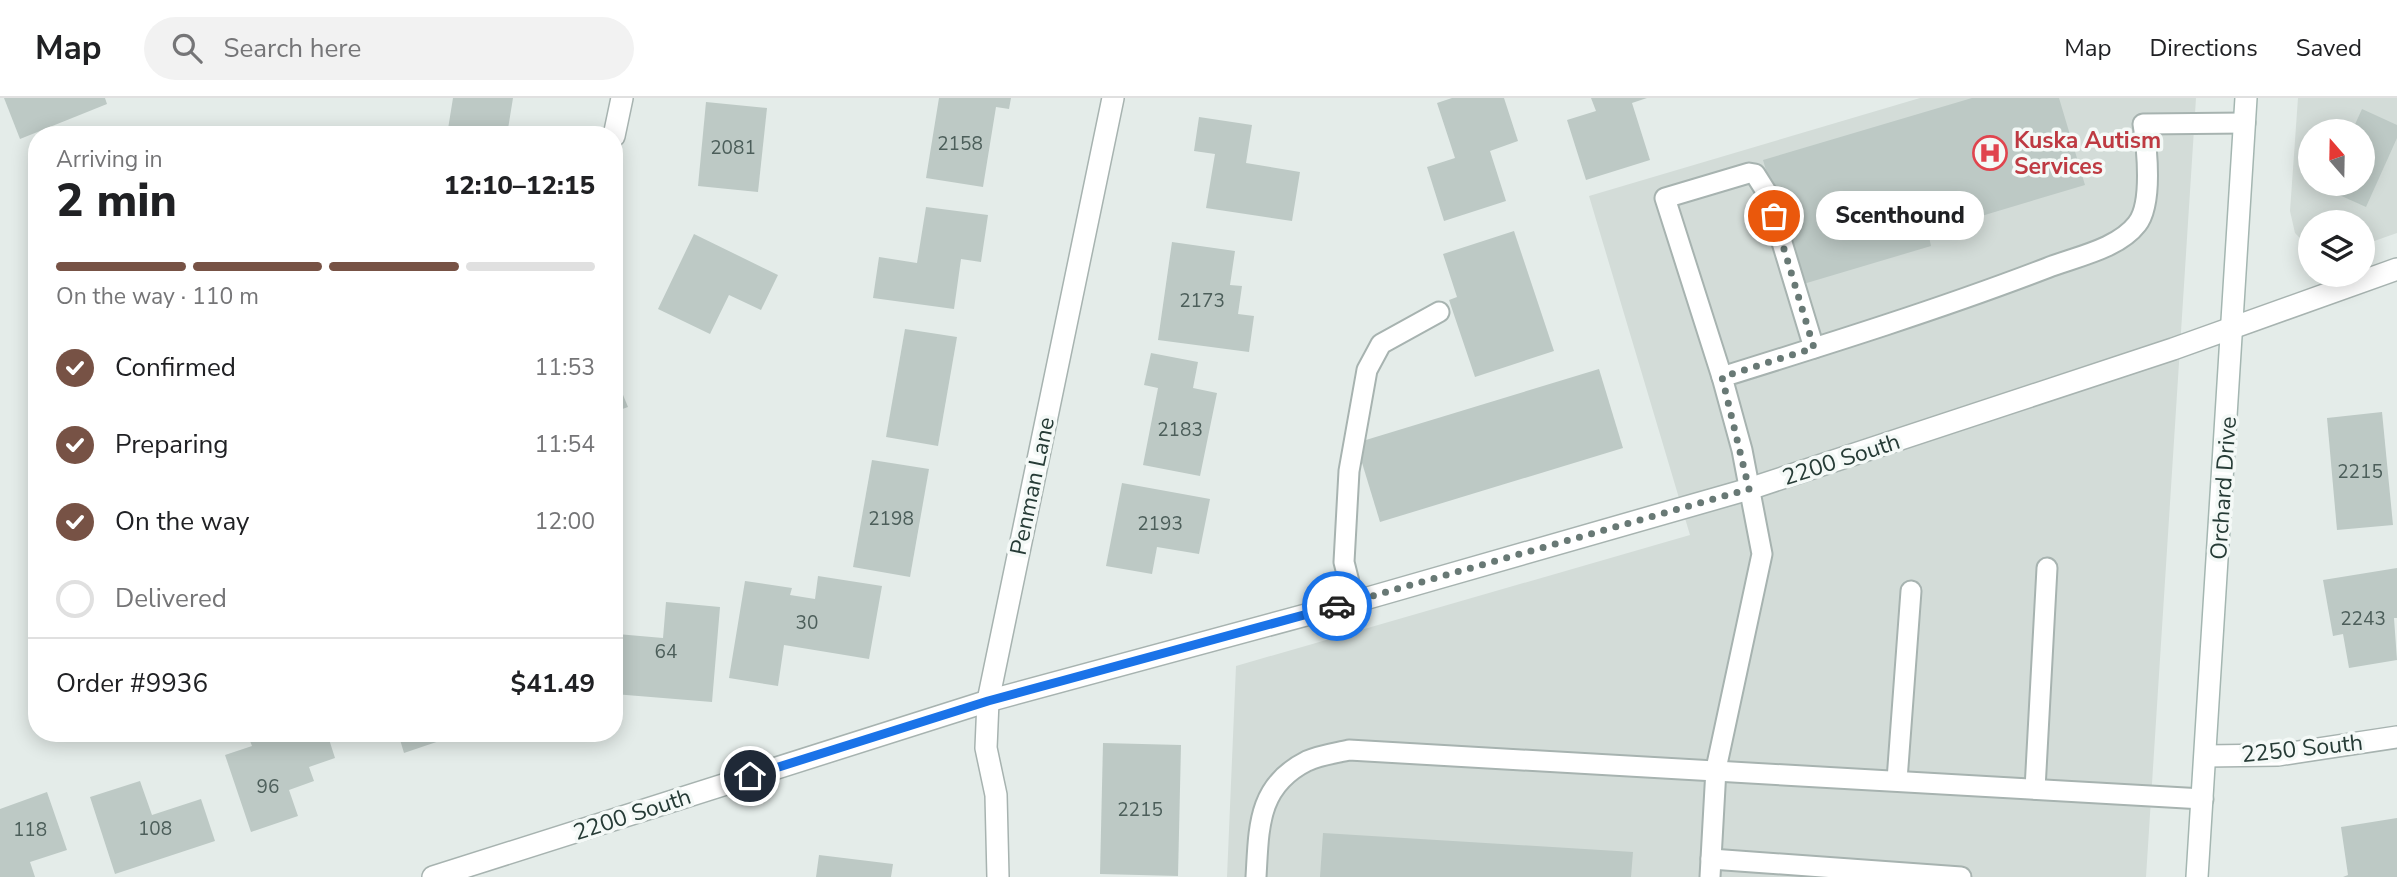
<!DOCTYPE html>
<html lang="en">
<head>
<meta charset="utf-8">
<style>
	:root { --surface:#fff; --page:#f2f2f2; --text:#202124; --muted:#757577; --line:#e0e0e0; --accent:#775245 }
	body { margin:0; font-family:"Nunito Sans",sans-serif; background:var(--page); color:var(--text); height:100vh; display:flex; flex-direction:column; font-size:26px; white-space:nowrap }
	* { box-sizing:border-box; margin:0 }
	p { font-size:23px; color:var(--muted) }
	.icon { flex:none; width:38px; height:38px; fill:none; stroke:currentColor; stroke-width:2; stroke-linecap:round; stroke-linejoin:round }
	.map { position:relative; flex:1; overflow:hidden }
	.panel { position:absolute; left:28px; top:28px; width:595px; height:616px; display:flex; flex-direction:column; background:var(--surface); border-radius:28px; box-shadow:0 4px 18px #0003 }
	.panel>* { flex:none }
	.needle { width:46px; rotate:340deg }
	.controls { position:absolute; left:2298px; top:21px; display:grid; gap:14px }
	.controls a { display:grid; place-items:center; width:77px; height:77px; border-radius:50%; background:var(--surface); box-shadow:0 4px 18px #0003; font-size:35px }
	.pin { position:absolute; display:grid; place-items:center; width:60px; height:60px; color:#fff; margin:-30px; border:4px solid #fff; border-radius:50%; box-shadow:0 2px 7px #0007 }
	.courier { position:absolute; display:grid; place-items:center; width:70px; height:70px; margin:-35px; border:5px solid #1a73e8; border-radius:50%; background:#fff; color:#222; box-shadow:0 2px 9px #0007 }
	.bubble { position:absolute; height:49px; border-radius:24px; background:var(--surface); box-shadow:0 4px 18px #0003; font-size:23px; font-weight:800; line-height:49px; text-align:center }
	.summary em { font-style:normal; font-weight:800 }
	.summary div { display:flex; flex-direction:column-reverse }
	.summary { display:flex; align-items:center; justify-content:space-between; height:119px; padding:0 28px }
	h1 { font-size:46px; font-weight:800; line-height:52px }
	.bar { display:grid; grid-template-columns:repeat(4,1fr); gap:10px 7px; align-content:center; height:84px; padding:0 28px }
	.bar i { height:9px; border-radius:5px; background:var(--line) }
	.bar .on { background:var(--accent) }
	.bar p { grid-column:span 4 }
	.line { display:flex; align-items:center; gap:18px; padding:0 28px; border-top:2px solid var(--line) }
	.line div { flex:1 }
	ol { padding:0 28px; list-style:none }
	li { display:flex; align-items:center; gap:21px; height:77px }
	li p { margin-inline-start:auto }
	li .icon { padding:7px; border-radius:50%; background:var(--accent); color:#fff; stroke-width:4 }
	li:last-child { color:var(--muted) }
	li i { width:38px; height:38px; border:4px solid var(--line); border-radius:50% }
	header { display:flex; align-items:center; gap:42px; box-sizing:border-box; height:98px; padding:0 35px; background:var(--surface); border-bottom:2px solid var(--line) }
	header strong { font-size:33px }
	nav { display:flex; gap:38px; margin-inline-start:auto; font-size:24px }
	.search { width:490px; height:63px; background:var(--page); display:flex; align-items:center; gap:18px; box-sizing:border-box; padding:0 24px; border-radius:38px; color:var(--muted); font-size:26px }
	.map>svg:first-child { display:block }
</style>
</head>
<body>
<header>
<strong>Map</strong>
<div class="search"><svg class="icon" aria-label="search" viewBox="0 0 24 24"><circle cx="10" cy="10" r="6"/><path d="M15 15l6 6"/></svg>Search here</div>
<nav><a>Map</a><a>Directions</a><a>Saved</a></nav>
</header>
<div class="map">
<svg width="2397" height="779" viewBox="0 0 2397 779">
	<rect width="100%" height="100%" fill="#e4ece9"/>
	<!-- built -->
	<g fill="#d3dcd8" fill-rule="evenodd">
		<path d="M1920,0H2196L2146,779H1227L1236,568L1690,437L1589,98Z"/>
		<path d="M2298,0H2397V135L2363,147L2362,124H2310V150L2295,135L2290,113ZM2310,33H2362V86H2310Z"/>
	</g>
	<!-- building -->
	<g fill="#bdc9c5">
		<path d="M4,0H105L107,6L20,41Z"/>
		<path d="M453,0H513L507,37H447Z"/>
		<path d="M939,0H1011L1009,11L996,9L983,89L926,80Z"/>
		<path d="M1452,0H1504L1518,43L1490,53L1506,103L1444,123L1427,69L1455,60L1437,5Z"/>
		<path d="M1591,0H1647L1632,5L1650,62L1586,82L1567,22L1596,13Z"/>
		<path d="M1972,0H2059L2085,87L1928,134L1931,148L1800,187L1763,62Z"/>
		<path d="M706,4L767,10L758,94L698,88Z"/>
		<path d="M2362,11L2397,27V40L2366,109L2326,91L2328,86H2362V33H2352Z"/>
		<path d="M1199,19L1252,27L1246,65L1300,74L1292,123L1206,110L1215,56L1194,53Z"/>
		<path d="M926,109L988,117L981,164L961,161L954,211L873,200L879,159L917,165Z"/>
		<path d="M1514,133L1554,253L1475,279L1449,202L1457,199L1443,156Z"/>
		<path d="M694,136L778,177L761,212L729,197L710,236L658,211Z"/>
		<path d="M1172,144L1235,153L1230,187L1242,188L1238,216L1254,218L1249,254L1158,242Z"/>
		<path d="M905,231L957,239L938,348L886,339Z"/>
		<path d="M1151,255L1198,264L1193,290L1217,295L1200,378L1143,367L1158,290L1144,287Z"/>
		<path d="M1599,271L1623,350L1380,424L1356,345Z"/>
		<path d="M614,275L628,309L614,314Z"/>
		<path d="M2382,314L2393,427L2337,432L2327,320Z"/>
		<path d="M872,362L929,371L910,479L853,469Z"/>
		<path d="M1122,385L1210,401L1199,456L1157,449L1152,476L1106,468Z"/>
		<path d="M2397,470V520H2394L2397,562L2349,570L2343,536L2333,538L2323,482Z"/>
		<path d="M818,478L882,488L869,561L784,547L778,588L729,580L745,483L792,490L790,497L815,501Z"/>
		<path d="M666,504L720,509L712,604L614,596L617,536L663,540Z"/>
		<path d="M247,635H327L335,660L309,669L314,683L289,692L298,718L251,734L225,657L252,648Z"/>
		<path d="M398,635H460V636L404,655Z"/>
		<path d="M1103,645L1181,647L1178,778L1100,776Z"/>
		<path d="M140,683L152,717L201,701L215,743L115,776L90,699Z"/>
		<path d="M47,694L67,752L30,764L35,779H0V711Z"/>
		<path d="M2397,720V779H2343L2348,777L2341,729Z"/>
		<path d="M1323,735L1633,754L1631,779H1320Z"/>
		<path d="M819,757L893,766L891,779H816Z"/>
	</g>
	<g fill="none" stroke-linecap="round" stroke-linejoin="round">
		<!-- lane casing -->
		<g stroke="#a7b3b0" stroke-width="23">
			<g id="lane">
				<path d="M1722,279L1665,100L1749,75L1755,76L1767,95L1814,250"/>
				<path d="M1354,504L1344,464L1349,373L1367,272L1381,246L1439,214"/>
				<path d="M1897,682L1911,493"/>
				<path d="M2035,691L2047,470"/>
				<path d="M1711,761L1961,779"/>
				<path d="M1256,779C1259,730 1257,688 1307,663C1320,657 1336,655 1349,652L2203,701"/>
				<path d="M1710,779L1716,671L1762,456L1742,352L1722,279C1831,245 1940,211 2047,170C2075,159 2118,151 2137,126C2153,106 2147,50 2143,26L2245,25"/>
			</g>
		</g>
		<!-- street casing -->
		<g stroke="#a7b3b0" stroke-width="24">
			<g id="street">
				<path d="M614,38L622,0"/>
				<path d="M2206,658L2278,657L2397,639"/>
				<path d="M433,779L988,603L1354,504L1749,391L2173,251L2397,171"/>
				<path d="M998,779L996,697L986,650L988,603L1113,0"/>
			</g>
		</g>
		<!-- secondary casing -->
		<g stroke="#a4b6b1" stroke-width="24">
			<path id="secondary" d="M2197,779L2246,0"/>
		</g>
		<!-- lane -->
		<use href="#lane" stroke="#fff" stroke-width="19"/>
		<!-- street -->
		<use href="#street" stroke="#fff" stroke-width="21"/>
		<!-- secondary -->
		<use href="#secondary" stroke="#fff" stroke-width="21"/>
	</g>
	<g fill="none" stroke-linecap="round" stroke-linejoin="round">
		<!-- done -->
		<path stroke="#687975" stroke-width="7" stroke-dasharray="0 12.6" d="M1337,508L1749,391L1722,279L1814,250L1774,118"/>
		<!-- route -->
		<path stroke="#1a73e8" stroke-width="9" d="M750,678L988,603L1337,508"/>
	</g>
	<!-- icons -->
	<defs>
		<g id="hospital-ring" transform="scale(1.75)"><circle r="9.5" fill="#f4f9f7" stroke="#e0444e" stroke-width="1.5"/><path d="M-5-5h3v3.5h4V-5h3V5h-3V1.5h-4V5h-3Z" fill="#e0444e"/></g>
	</defs>
	<g fill-rule="evenodd">
		<use href="#hospital-ring" x="1990" y="55"/>
	</g>
	<g text-anchor="middle" stroke-width="7" stroke-linejoin="round" paint-order="stroke">
		<!-- number labels -->
		<g font-size="19" fill="#4c5e5a">
			<text x="960" y="52">2158</text>
			<text x="733" y="56">2081</text>
			<text x="1202" y="209">2173</text>
			<text x="1180" y="338">2183</text>
			<text x="2360" y="380">2215</text>
			<text x="891" y="427">2198</text>
			<text x="1160" y="432">2193</text>
			<text x="2363" y="527">2243</text>
			<text x="807" y="531">30</text>
			<text x="666" y="560">64</text>
			<text x="268" y="695">96</text>
			<text x="1140" y="718">2215</text>
			<text x="155" y="737">108</text>
			<text x="30" y="738">118</text>
		</g>
		<!-- health labels -->
		<g font-size="23" font-weight="bold" fill="#be3a42" stroke="#f4f9f7" text-anchor="start">
			<text x="2014" y="50">Kuska Autism<tspan x="2014" dy="26">Services</tspan></text>
		</g>
		<!-- street labels -->
		<g font-size="23" fill="#263b36" stroke="#f4f9f7">
			<text transform="translate(1841 361) rotate(-18)" y="8">2200 South</text>
			<text transform="translate(1032 388) rotate(-78)" y="8">Penman Lane</text>
			<text transform="translate(2223 390) rotate(-86)" y="8">Orchard Drive</text>
			<text transform="translate(2302 650) rotate(-6)" y="8">2250 South</text>
			<text transform="translate(632 716) rotate(-18)" y="8">2200 South</text>
		</g>
	</g>
</svg>
<div class="controls">
<a><svg class="needle" viewBox="-14 -14 28 28"><path d="M0-13l5 13h-10z" fill="#e53935"/><path d="M0 13l5-13h-10z" fill="#757577"/></svg></a>
<a><svg class="icon" aria-label="layers" viewBox="0 0 24 24"><path d="M12 4l9 5-9 5-9-5zM3 14l9 5 9-5"/></svg></a>
</div>
<div class="pin" style="left:1774px;top:118px;background:#ea580c"><svg class="icon" aria-label="bag" viewBox="0 0 24 24"><path d="M5 8h14l-1 12H6zM9 8a3 3 0 0 1 6 0"/></svg></div>
<div class="pin" style="left:750px;top:678px;background:#1f2937"><svg class="icon" aria-label="home" viewBox="0 0 24 24"><path d="M3 11l9-7 9 7M6 9v11h12V9"/></svg></div>
<div class="courier" style="left:1337px;top:508px"><svg class="icon" aria-label="car" viewBox="0 0 24 24"><path d="M5 17H2v-5l4-1 3-4h7l3 4 3 1v5h-3M9 17h6M6 11h13"/><circle cx="7" cy="17" r="2"/><circle cx="17" cy="17" r="2"/></svg></div>
<div class="bubble" style="left:1816px;top:93px;width:168px">Scenthound</div>
<section class="panel">
<div class="summary"><div><h1>2 min</h1><p>Arriving in</p></div><em>12:10–12:15</em></div>
<div class="bar"><i class="on"></i><i class="on"></i><i class="on"></i><i></i><p>On the way · 110 m</p></div>
<ol>
<li><svg class="icon" aria-label="check" viewBox="0 0 24 24"><path d="M5 12l5 5 9-10"/></svg>Confirmed<p>11:53</p></li>
<li><svg class="icon" aria-label="check" viewBox="0 0 24 24"><path d="M5 12l5 5 9-10"/></svg>Preparing<p>11:54</p></li>
<li><svg class="icon" aria-label="check" viewBox="0 0 24 24"><path d="M5 12l5 5 9-10"/></svg>On the way<p>12:00</p></li>
<li><i></i>Delivered</li>
</ol>
<div class="line" style="height:91px"><div>Order #9936</div><b>$41.49</b></div>
</section>
</div>
</body>
</html>
